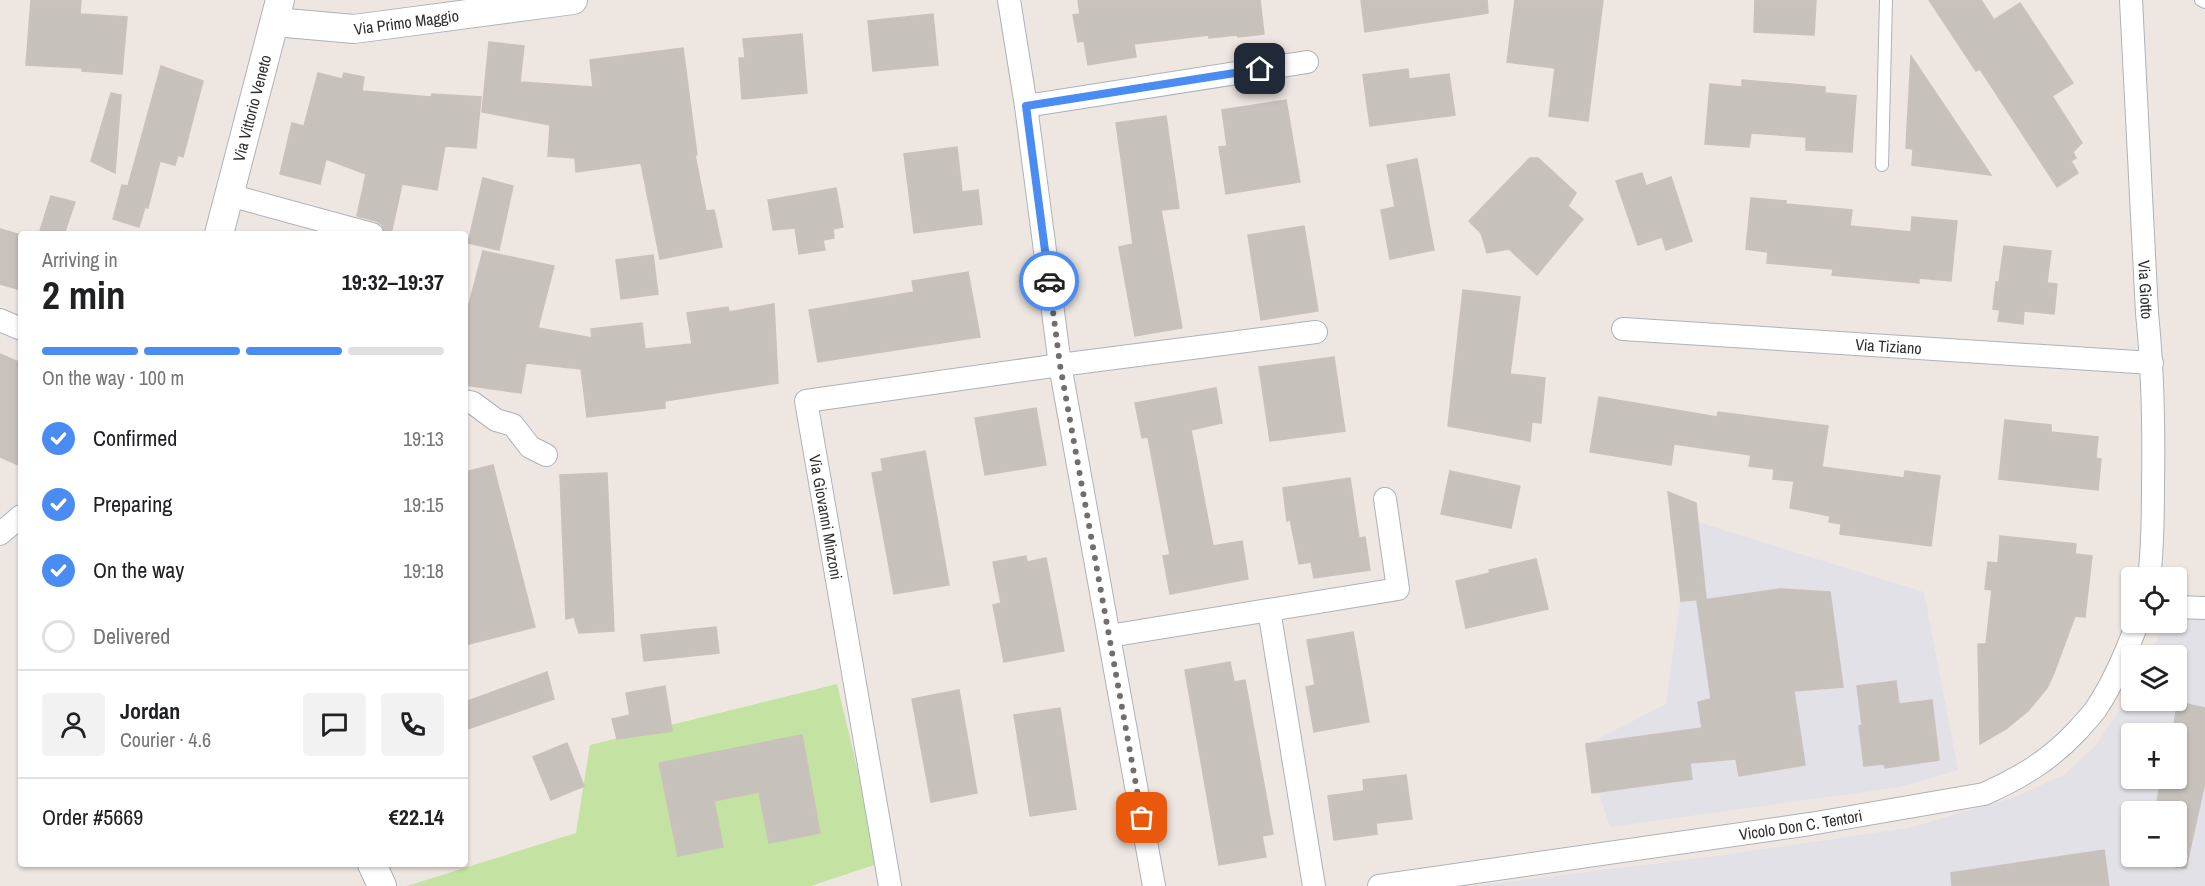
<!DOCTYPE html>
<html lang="en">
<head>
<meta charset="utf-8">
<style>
	:root { --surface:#fff; --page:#f2f2f2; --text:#202124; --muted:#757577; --line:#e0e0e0; --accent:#4a8cf2 }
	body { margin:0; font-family:"Archivo Narrow",sans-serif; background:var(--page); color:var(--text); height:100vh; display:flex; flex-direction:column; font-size:22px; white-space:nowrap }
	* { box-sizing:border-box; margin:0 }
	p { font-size:20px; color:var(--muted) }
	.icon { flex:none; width:33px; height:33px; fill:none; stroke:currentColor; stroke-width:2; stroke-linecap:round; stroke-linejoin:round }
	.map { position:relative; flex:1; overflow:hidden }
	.details { position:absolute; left:18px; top:231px; width:450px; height:636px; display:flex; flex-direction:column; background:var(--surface); border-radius:6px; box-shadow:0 2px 4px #0004 }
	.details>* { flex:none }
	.controls { position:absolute; left:2121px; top:567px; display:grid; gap:12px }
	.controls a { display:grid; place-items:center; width:66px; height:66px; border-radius:6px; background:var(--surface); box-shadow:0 2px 4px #0004; font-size:30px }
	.pin { position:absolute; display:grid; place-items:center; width:51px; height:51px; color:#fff; margin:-26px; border-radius:12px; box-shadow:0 3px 9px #0006 }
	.courier { position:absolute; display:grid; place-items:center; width:60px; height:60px; margin:-30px; border:4px solid #4a8cf2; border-radius:50%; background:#fff; color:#222; box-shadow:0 2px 8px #0007 }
	.head em { font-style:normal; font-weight:800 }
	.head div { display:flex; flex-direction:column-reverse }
	.head { display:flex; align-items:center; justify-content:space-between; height:102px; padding:0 24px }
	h1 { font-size:39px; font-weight:800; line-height:45px }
	.bar { display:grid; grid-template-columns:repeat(4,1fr); gap:9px 6px; align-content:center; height:72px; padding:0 24px }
	.bar i { height:8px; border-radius:4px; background:var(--line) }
	.bar .on { background:var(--accent) }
	.bar p { grid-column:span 4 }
	.line { display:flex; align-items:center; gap:15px; padding:0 24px; border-top:2px solid var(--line) }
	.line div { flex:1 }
	.round { display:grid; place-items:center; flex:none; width:63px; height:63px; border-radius:6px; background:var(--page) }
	ol { padding:0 24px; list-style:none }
	li { display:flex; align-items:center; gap:18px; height:66px }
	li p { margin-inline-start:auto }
	li .icon { padding:6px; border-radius:50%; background:var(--accent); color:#fff; stroke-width:4 }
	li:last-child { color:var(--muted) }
	li i { width:33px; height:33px; border:3px solid var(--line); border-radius:50% }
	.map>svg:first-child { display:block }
</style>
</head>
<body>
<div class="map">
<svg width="2205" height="886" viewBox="0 0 2205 886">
	<rect width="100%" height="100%" fill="#eee6e1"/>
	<!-- industrial -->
	<g fill="#e2e1e7" fill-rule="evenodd">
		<path d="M1691,520L1924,592L1958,770L1900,787L1610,827L1584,746L1666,704Z"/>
		<path d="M2176,599L2205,611V886H1475L1716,856L1909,828L2015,797L2064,775L2095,746L2123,705L2131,689L2132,700H2176V656L2149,655L2166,623L2176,622ZM2132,734H2176V778H2132ZM2132,812H2176V856H2132Z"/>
	</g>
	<!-- green -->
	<path fill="#c4e2a1" d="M837,684L880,863L811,886H407L576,833L590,745Z"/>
	<!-- building -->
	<g fill="#c7c1bc" stroke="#cac1bb" stroke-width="1.5">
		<path d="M31,0H81L80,14L127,17L122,74L82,71V68L26,65Z"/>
		<path d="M1078,0H1260L1264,34L1238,37L1237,35L1209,38V35L1134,44L1136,57L1088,65L1084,41L1078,42L1073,15L1080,14Z"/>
		<path d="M1361,0H1487L1488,13L1365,32Z"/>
		<path d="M1515,0H1603L1588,121L1549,116L1555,68L1507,62Z"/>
		<path d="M1755,0H1816L1814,35L1754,32Z"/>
		<path d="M1929,0H1981L1994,20L2020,3L2073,83L2052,96L2082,143L2073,152L2076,158L2071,161L2078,173L2057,187L1980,69L1976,71Z"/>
		<path d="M933,14L938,65L873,71L868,21Z"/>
		<path d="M802,34L807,93L742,99L739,58H745L743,39Z"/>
		<path d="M489,42L524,46L520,82L593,87L590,60L683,48L697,155H695L706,211L714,210L722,247L660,259L641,163L576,172L575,158L548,156L550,125L482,112Z"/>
		<path d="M1911,56L1991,175L1912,165L1913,149L1906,148Z"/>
		<path d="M161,66L203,81L183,157L178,155L175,165L160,161L148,208L145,207L139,227L113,219L122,185L128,186Z"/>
		<path d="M1408,69L1409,79L1449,74L1455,115L1370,126L1363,75Z"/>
		<path d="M318,73L342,79L344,73L364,77L362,91L431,97L432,94L481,97L476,148L445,146L437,190L402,184L391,234H385L382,225L376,221L357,216L366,174L326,159L320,184L280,174L292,123L304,126Z"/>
		<path d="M1742,80L1825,87V93L1856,96L1852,152L1806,150V137L1751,133L1749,147L1705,144L1710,84L1742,87Z"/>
		<path d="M111,93L121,95L115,173L91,161Z"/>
		<path d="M1286,100L1300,182L1226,194L1219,147L1227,146L1222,110Z"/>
		<path d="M1166,116L1179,208L1161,210L1182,328L1135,336L1119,247L1133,244L1116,123Z"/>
		<path d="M957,147L962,192L978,190L982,224L914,233L904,154Z"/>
		<path d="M1530,158H1538L1576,193L1568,206L1583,219L1537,275L1509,249L1487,253L1481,233L1469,221Z"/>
		<path d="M1417,159L1434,250L1390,259L1381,210L1395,207L1387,165Z"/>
		<path d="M1642,173L1646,186L1671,177L1692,241L1666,250L1662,237L1638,245L1616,181Z"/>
		<path d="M483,178L513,186L499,250L468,243Z"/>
		<path d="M836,188L843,227L833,229L834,238L823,240L825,250L799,254L795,228L773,230L768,200Z"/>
		<path d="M51,196L75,202L64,234H39Z"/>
		<path d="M1751,198L1786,201V204L1852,210L1850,226L1911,232L1912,217L1957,221L1951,281L1919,278V283L1832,275L1833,269L1767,263L1768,252L1746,249Z"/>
		<path d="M1304,226L1318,311L1261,320L1248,235Z"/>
		<path d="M0,229L21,235V290L0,284Z"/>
		<path d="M2004,246L2051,251L2047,283L2057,284L2054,314L2024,311L2023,324L1998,321L2000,310L1993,309L1996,282H1999Z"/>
		<path d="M483,251L554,266L538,328L592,338L591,329L642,323L645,349L692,344L687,313L728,307L729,312L774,304L778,383L665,401V408L587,417L581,369L526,363L521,393L465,385V303L469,304Z"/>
		<path d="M653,255L658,294L621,299L616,260Z"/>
		<path d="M968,272L980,337L818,362L809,310L914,292L912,281Z"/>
		<path d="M1463,290L1520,297L1510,374L1545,378L1541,423L1532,422L1530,441L1448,426Z"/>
		<path d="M0,354L21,363V466L0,457Z"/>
		<path d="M1334,357L1345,431L1270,441L1259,367Z"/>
		<path d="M1216,388L1222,423L1191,430L1213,546L1242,541L1248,579L1170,594L1163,556L1170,555L1148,437L1142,438L1135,403Z"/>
		<path d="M1599,397L1717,417L1718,412L1828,426L1822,467L1904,478L1905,471L1940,476L1931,546L1840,534L1841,524L1829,522L1830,516L1790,508L1794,481L1773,479L1774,469L1749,466L1751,455L1674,444L1671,465L1590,452Z"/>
		<path d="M1036,408L1046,465L985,475L975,418Z"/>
		<path d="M2005,420L2051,425V432L2098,437L2096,458L2101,459L2098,490L1999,479Z"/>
		<path d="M925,451L949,585L894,594L872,473L883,471L881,459Z"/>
		<path d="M493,465L535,627L465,645V472Z"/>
		<path d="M1450,471L1520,486L1511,528L1441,514Z"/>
		<path d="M607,473L614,631L579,633L574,617L566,619L560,475Z"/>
		<path d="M1350,478L1359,538L1365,537L1370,570L1314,578L1311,562L1299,564L1290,519L1287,521L1283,488Z"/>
		<path d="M1668,492L1696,503L1706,599L1681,601Z"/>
		<path d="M2000,536L2076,544L2075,554L2092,556L2085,617L2075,616L2054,673L2047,688L2028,711L2006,729L1980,744L1978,644H1986L1992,590L1985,589L1988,562L1998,563Z"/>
		<path d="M1026,556L1027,562L1046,558L1064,651L1004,662L993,605L1001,603L993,562Z"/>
		<path d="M1536,559L1548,609L1466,628L1456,581L1490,573L1489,570Z"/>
		<path d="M1780,589L1830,592L1843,687L1794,691L1805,765L1739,776L1736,759L1690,763L1692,779L1592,793L1586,744L1702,728L1698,702L1711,699L1697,601Z"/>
		<path d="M716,627L719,653L644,661L641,635Z"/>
		<path d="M1353,632L1369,722L1314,732L1306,687L1315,685L1307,640Z"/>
		<path d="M1230,662L1234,682L1245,680L1273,834L1262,836L1266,857L1219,865L1185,670Z"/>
		<path d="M547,672L554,699L465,730V702Z"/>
		<path d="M1896,681L1899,704L1932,700L1939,760L1885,768L1884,764L1864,766L1859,726L1862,725L1857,686Z"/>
		<path d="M665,686L672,731L617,739L612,719L630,715L626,693Z"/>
		<path d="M959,690L977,793L931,802L912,699Z"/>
		<path d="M2178,702L2205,708V782L2186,868L2176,867V812H2155L2161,780L2176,783V734H2172Z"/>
		<path d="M1060,708L1076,809L1030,816L1014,715Z"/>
		<path d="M802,735L820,833L769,843L759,792L714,801L723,847L678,856L659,763Z"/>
		<path d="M567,743L584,786L551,800L533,757Z"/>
		<path d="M1406,775L1412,819L1376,823L1377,834L1334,840L1328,796L1364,791L1363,780Z"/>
		<path d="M2104,850L2109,886H1952L1951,873Z"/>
	</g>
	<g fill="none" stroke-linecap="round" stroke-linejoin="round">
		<!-- service casing -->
		<g stroke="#aeb2b9" stroke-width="14">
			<g id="service">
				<path d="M2201,0L2205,2"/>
				<path d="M1882,165L1886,0"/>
			</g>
		</g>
		<!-- minor casing -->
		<g stroke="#aeb2b9" stroke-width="24">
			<g id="minor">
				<path d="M1009,0L1026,106L1060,365L1154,886"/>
				<path id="s1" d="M2131,0L2147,313C2153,371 2154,427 2153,485C2153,516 2153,547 2149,578"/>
				<path d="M1026,106L1307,62"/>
				<path d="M229,195L372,234"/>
				<path d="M0,320L21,329"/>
				<path id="s2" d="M1623,329L2152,363"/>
				<path d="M465,401L473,403L496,420L513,425L530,447L546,455"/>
				<path d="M0,534L21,516"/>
				<path d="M2176,607L2205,608"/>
				<path d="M1269,610L1314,886"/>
				<path d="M1109,636L1398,589L1385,499"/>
				<path d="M890,886L806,401L1060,365L1316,332"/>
				<path id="s3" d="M1379,886L1810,824L1984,794C2022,777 2050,760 2078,730C2084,723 2091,716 2096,709C2114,682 2126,652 2138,622"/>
			</g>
		</g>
		<!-- tertiary casing -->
		<g stroke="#aeb2b9" stroke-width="30">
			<g id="tertiary">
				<path id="s4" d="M275,22L354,29L573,0"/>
				<path id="s5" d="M219,234L280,0"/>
				<path d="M372,864L382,886"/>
			</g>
		</g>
		<!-- service -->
		<use href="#service" stroke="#fff" stroke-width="12"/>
		<!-- minor -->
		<use href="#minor" stroke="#fff" stroke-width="22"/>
		<!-- tertiary -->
		<use href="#tertiary" stroke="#fff" stroke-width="28"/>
	</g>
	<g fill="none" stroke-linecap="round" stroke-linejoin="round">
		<!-- done -->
		<path stroke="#716e6d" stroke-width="6" stroke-dasharray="0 10.8" d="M1049,281L1060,365L1142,818"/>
		<!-- route -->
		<path stroke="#4a8cf2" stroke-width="8" d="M1049,281L1026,106L1260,69"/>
	</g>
	<g text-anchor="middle" stroke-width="5" stroke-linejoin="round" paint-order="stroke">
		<!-- street labels -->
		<g font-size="16" fill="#2e2e2e" stroke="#fff">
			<text dy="6" stroke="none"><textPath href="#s4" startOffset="132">Via Primo Maggio</textPath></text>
			<text dy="6" stroke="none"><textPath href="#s5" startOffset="130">Via Vittorio Veneto</textPath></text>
			<text dy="6" stroke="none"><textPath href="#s1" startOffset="290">Via Giotto</textPath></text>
			<text dy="6" stroke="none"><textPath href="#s2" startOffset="266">Via Tiziano</textPath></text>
			<text transform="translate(826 517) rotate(80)" y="6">Via Giovanni Minzoni</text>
			<text dy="6" stroke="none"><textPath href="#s3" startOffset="426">Vicolo Don C. Tentori</textPath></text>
		</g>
	</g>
</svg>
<div class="controls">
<a><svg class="icon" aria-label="locate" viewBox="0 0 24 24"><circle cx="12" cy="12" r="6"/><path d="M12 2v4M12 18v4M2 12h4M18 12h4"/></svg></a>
<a><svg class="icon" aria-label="layers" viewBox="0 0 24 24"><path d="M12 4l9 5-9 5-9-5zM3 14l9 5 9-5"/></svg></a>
<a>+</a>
<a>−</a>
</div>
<div class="pin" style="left:1142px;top:818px;background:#ea580c"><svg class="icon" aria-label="bag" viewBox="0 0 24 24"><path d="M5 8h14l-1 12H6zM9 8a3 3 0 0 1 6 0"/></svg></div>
<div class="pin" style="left:1260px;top:69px;background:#1f2937"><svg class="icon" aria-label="home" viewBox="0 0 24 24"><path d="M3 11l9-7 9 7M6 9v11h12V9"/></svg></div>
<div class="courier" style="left:1049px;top:281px"><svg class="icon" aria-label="car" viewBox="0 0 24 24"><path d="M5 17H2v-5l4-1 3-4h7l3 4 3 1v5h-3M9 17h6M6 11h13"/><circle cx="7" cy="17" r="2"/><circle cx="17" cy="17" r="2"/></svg></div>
<section class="details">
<div class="head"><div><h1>2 min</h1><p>Arriving in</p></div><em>19:32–19:37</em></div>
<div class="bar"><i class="on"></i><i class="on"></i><i class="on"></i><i></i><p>On the way · 100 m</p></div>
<ol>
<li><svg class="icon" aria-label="check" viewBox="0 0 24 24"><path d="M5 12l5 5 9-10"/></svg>Confirmed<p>19:13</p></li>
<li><svg class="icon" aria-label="check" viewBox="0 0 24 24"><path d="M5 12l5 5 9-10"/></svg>Preparing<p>19:15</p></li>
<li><svg class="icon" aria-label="check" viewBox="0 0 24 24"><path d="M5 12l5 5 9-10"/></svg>On the way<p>19:18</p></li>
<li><i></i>Delivered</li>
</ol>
<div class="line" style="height:108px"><a class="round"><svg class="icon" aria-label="person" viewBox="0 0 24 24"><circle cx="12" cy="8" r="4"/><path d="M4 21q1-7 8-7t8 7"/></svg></a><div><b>Jordan</b><p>Courier · 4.6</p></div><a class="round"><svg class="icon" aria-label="chat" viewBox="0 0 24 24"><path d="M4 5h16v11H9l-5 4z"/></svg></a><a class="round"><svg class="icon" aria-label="phone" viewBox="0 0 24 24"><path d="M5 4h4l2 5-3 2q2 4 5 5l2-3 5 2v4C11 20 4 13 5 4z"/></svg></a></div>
<div class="line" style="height:78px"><div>Order #5669</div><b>€22.14</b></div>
</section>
</div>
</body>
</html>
